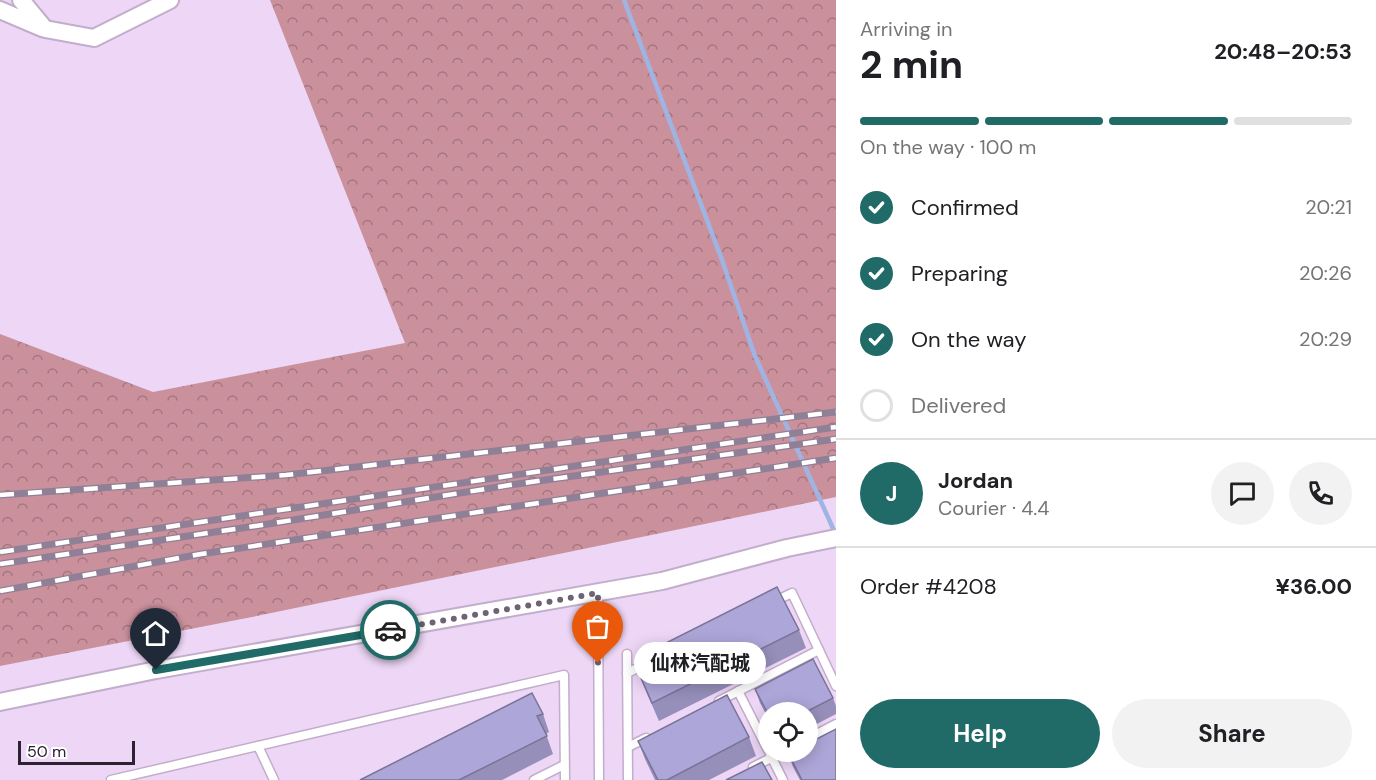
<!DOCTYPE html>
<html lang="en">
<head>
<meta charset="utf-8">
<style>
	:root { --surface:#fff; --page:#f2f2f2; --text:#202124; --muted:#757577; --line:#e0e0e0; --accent:#206b68 }
	body { margin:0; font-family:"DM Sans","Noto Sans SC",sans-serif; background:var(--page); color:var(--text); height:100vh; display:flex; flex-direction:column; font-size:22px; white-space:nowrap }
	* { box-sizing:border-box; margin:0 }
	p { font-size:20px; color:var(--muted) }
	.icon { flex:none; width:33px; height:33px; fill:none; stroke:currentColor; stroke-width:2; stroke-linecap:round; stroke-linejoin:round }
	.map { position:relative; flex:1; overflow:hidden }
	.details { display:flex; flex-direction:column; background:var(--surface); width:540px }
	.details>* { flex:none }
	.buttons { position:absolute; left:758px; top:702px; display:grid; gap:12px }
	.buttons a { display:grid; place-items:center; width:60px; height:60px; border-radius:50%; background:var(--surface); box-shadow:0 3px 15px #0003; font-size:30px }
	.scale { position:absolute; left:18px; bottom:15px; width:117px; box-sizing:border-box; padding-left:6px; border:3px solid #2b232f; border-top:0; font-size:16px; line-height:21px; white-space:nowrap; color:#2b232f; -webkit-text-stroke:4px #fff; paint-order:stroke }
	.pin { position:absolute; display:grid; place-items:center; width:51px; height:51px; color:#fff; margin:-62px -26px; border-radius:50% 50% 50% 0; rotate:-45deg; box-shadow:0 0 6px #0007 }
	.pin .icon { rotate:45deg }
	.courier { position:absolute; display:grid; place-items:center; width:60px; height:60px; margin:-30px; border:4px solid #206b68; border-radius:50%; background:#fff; color:#222; box-shadow:0 2px 8px #0007 }
	.bubble { position:absolute; height:42px; border-radius:21px; background:var(--surface); box-shadow:0 3px 15px #0003; font-size:20px; font-weight:700; line-height:42px; text-align:center }
	.headline em { font-style:normal; font-weight:700 }
	.headline div { display:flex; flex-direction:column-reverse }
	.headline { display:flex; align-items:center; justify-content:space-between; height:102px; padding:0 24px }
	h1 { font-size:39px; font-weight:700; line-height:45px }
	.bar { display:grid; grid-template-columns:repeat(4,1fr); gap:9px 6px; align-content:center; height:72px; padding:0 24px }
	.bar i { height:8px; border-radius:4px; background:var(--line) }
	.bar .selected { background:var(--accent) }
	.bar p { grid-column:span 4 }
	.line { display:flex; align-items:center; gap:15px; padding:0 24px; border-top:2px solid var(--line) }
	.line div { flex:1 }
	.round { display:grid; place-items:center; flex:none; width:63px; height:63px; border-radius:32px; background:var(--page) }
	ol { padding:0 24px; list-style:none }
	li { display:flex; align-items:center; gap:18px; height:66px }
	li p { margin-inline-start:auto }
	li .icon { padding:6px; border-radius:50%; background:var(--accent); color:#fff; stroke-width:4 }
	li:last-child { color:var(--muted) }
	li i { width:33px; height:33px; border:3px solid var(--line); border-radius:50% }
	.action { display:flex; gap:12px; margin-top:auto; padding:12px 24px }
	.action a { flex:1; height:69px; border-radius:36px; background:var(--accent); color:#fff; font-size:24px; font-weight:700; line-height:69px; text-align:center }
	.action a+a { background:var(--page); color:var(--text) }
	main { display:flex; flex:1; min-height:0 }
	.map>svg:first-child { display:block }
</style>
</head>
<body>
<main>
<div class="map">
<svg width="836" height="780" viewBox="0 0 836 780">
	<defs>
		<pattern id="forest-crowns" width="20" height="18" patternUnits="userSpaceOnUse" patternTransform="scale(1.5)"><rect width="20" height="18" fill="#ca919c"/><path d="M2 6a3 3 0 1 1 6 0M12 15a3 3 0 1 1 6 0" fill="none" stroke="#a47680"/></pattern>
	</defs>
	<rect width="100%" height="100%" fill="#edd6f6"/>
	<!-- forest -->
	<path fill="url(#forest-crowns)" d="M270,0H836V497L252,617L0,666V334L153,392L405,343Z"/>
	<g fill="none" stroke-linecap="round" stroke-linejoin="round">
		<!-- stream -->
		<path stroke="#9fb4e2" stroke-width="4.5" d="M624,0L722,260L755,356L836,535"/>
		<!-- service casing -->
		<g stroke="#c2adcb" stroke-width="11">
			<g id="service">
				<path d="M598,593L599,780"/>
				<path d="M773,602L792,593L836,686"/>
				<path d="M627,654L628,780"/>
				<path d="M627,673L651,662"/>
				<path d="M738,691L768,750"/>
				<path d="M719,701L819,650"/>
				<path d="M807,739L836,724"/>
				<path d="M258,746L274,780"/>
				<path d="M628,747L646,738"/>
				<path d="M770,754L783,780"/>
				<path d="M753,767L783,752"/>
				<path d="M111,780L564,675L565,780"/>
				<path d="M534,780L564,765"/>
			</g>
		</g>
		<!-- minor casing -->
		<g stroke="#c2adcb" stroke-width="20">
			<g id="minor">
				<path d="M21,0L45,29L94,38L170,0"/>
				<path d="M0,10L42,28"/>
				<path d="M0,702L156,670L662,581L787,548L836,538"/>
			</g>
		</g>
		<!-- service -->
		<use href="#service" stroke="#fff" stroke-width="8"/>
		<!-- minor -->
		<use href="#minor" stroke="#fff" stroke-width="16"/>
		<!-- rail casing -->
		<g stroke="#908097" stroke-width="7">
			<g id="rail">
				<path d="M0,495L286,475L836,412"/>
				<path d="M0,552L836,427"/>
				<path d="M0,564L262,525L510,485L836,439"/>
				<path d="M0,591L201,554L836,458"/>
			</g>
		</g>
		<!-- rail -->
		<use href="#rail" stroke="#fff" stroke-width="4.5" stroke-dasharray="14" stroke-linecap="butt"/>
	</g>
	<!-- wall -->
	<g fill="#958fba">
		<path d="M799,630L806,648L659,721L648,696L641,678L645,676L638,657Z"/>
		<path d="M755,689L833,698L836,706V714L807,729V712H768V718L760,703Z"/>
		<path d="M543,714L549,732L546,734L553,754L502,780H360Z"/>
		<path d="M749,737L756,756L709,780H655L645,759L638,741Z"/>
		<path d="M788,753L836,780H800L793,767Z"/>
	</g>
	<!-- building -->
	<g fill="#ada6d8" stroke="#797497" stroke-width="1.5">
		<path d="M777,587L799,630L652,703L641,678L647,675L638,657Z"/>
		<path d="M813,659L833,698L806,712H768V714L755,689Z"/>
		<path d="M532,693L543,714L537,716L547,736L459,780H360Z"/>
		<path d="M727,695L749,737L667,780H658L638,741Z"/>
		<path d="M836,729V780H802L788,753L792,752H807V744Z"/>
		<path d="M762,762L772,780H726Z"/>
	</g>
	<g fill="none" stroke-linecap="round" stroke-linejoin="round">
		<!-- done -->
		<path stroke="#6f6275" stroke-width="6" stroke-dasharray="0 10.8" d="M390,630L598,593V663"/>
		<!-- route -->
		<path stroke="#206b68" stroke-width="8" d="M156,670L390,630"/>
	</g>
</svg>
<div class="buttons">
<a><svg class="icon" aria-label="locate" viewBox="0 0 24 24"><circle cx="12" cy="12" r="6"/><path d="M12 2v4M12 18v4M2 12h4M18 12h4"/></svg></a>
</div>
<div class="scale">50 m</div>
<div class="pin" style="left:598px;top:663px;background:#ea580c"><svg class="icon" aria-label="bag" viewBox="0 0 24 24"><path d="M5 8h14l-1 12H6zM9 8a3 3 0 0 1 6 0"/></svg></div>
<div class="pin" style="left:156px;top:670px;background:#1f2937"><svg class="icon" aria-label="home" viewBox="0 0 24 24"><path d="M3 11l9-7 9 7M6 9v11h12V9"/></svg></div>
<div class="courier" style="left:390px;top:630px"><svg class="icon" aria-label="car" viewBox="0 0 24 24"><path d="M5 17H2v-5l4-1 3-4h7l3 4 3 1v5h-3M9 17h6M6 11h13"/><circle cx="7" cy="17" r="2"/><circle cx="17" cy="17" r="2"/></svg></div>
<div class="bubble" style="left:634px;top:642px;width:132px">仙林汽配城</div>
</div>
<section class="details">
<div class="headline"><div><h1>2 min</h1><p>Arriving in</p></div><em>20:48–20:53</em></div>
<div class="bar"><i class="selected"></i><i class="selected"></i><i class="selected"></i><i></i><p>On the way · 100 m</p></div>
<ol>
<li><svg class="icon" aria-label="check" viewBox="0 0 24 24"><path d="M5 12l5 5 9-10"/></svg>Confirmed<p>20:21</p></li>
<li><svg class="icon" aria-label="check" viewBox="0 0 24 24"><path d="M5 12l5 5 9-10"/></svg>Preparing<p>20:26</p></li>
<li><svg class="icon" aria-label="check" viewBox="0 0 24 24"><path d="M5 12l5 5 9-10"/></svg>On the way<p>20:29</p></li>
<li><i></i>Delivered</li>
</ol>
<div class="line" style="height:108px"><b class="round" style="background:var(--accent);color:#fff">J</b><div><b>Jordan</b><p>Courier · 4.4</p></div><a class="round"><svg class="icon" aria-label="chat" viewBox="0 0 24 24"><path d="M4 5h16v11H9l-5 4z"/></svg></a><a class="round"><svg class="icon" aria-label="phone" viewBox="0 0 24 24"><path d="M5 4h4l2 5-3 2q2 4 5 5l2-3 5 2v4C11 20 4 13 5 4z"/></svg></a></div>
<div class="line" style="height:78px"><div>Order #4208</div><b>¥36.00</b></div>
<div class="action"><a>Help</a><a>Share</a></div>
</section>
</main>
</body>
</html>
